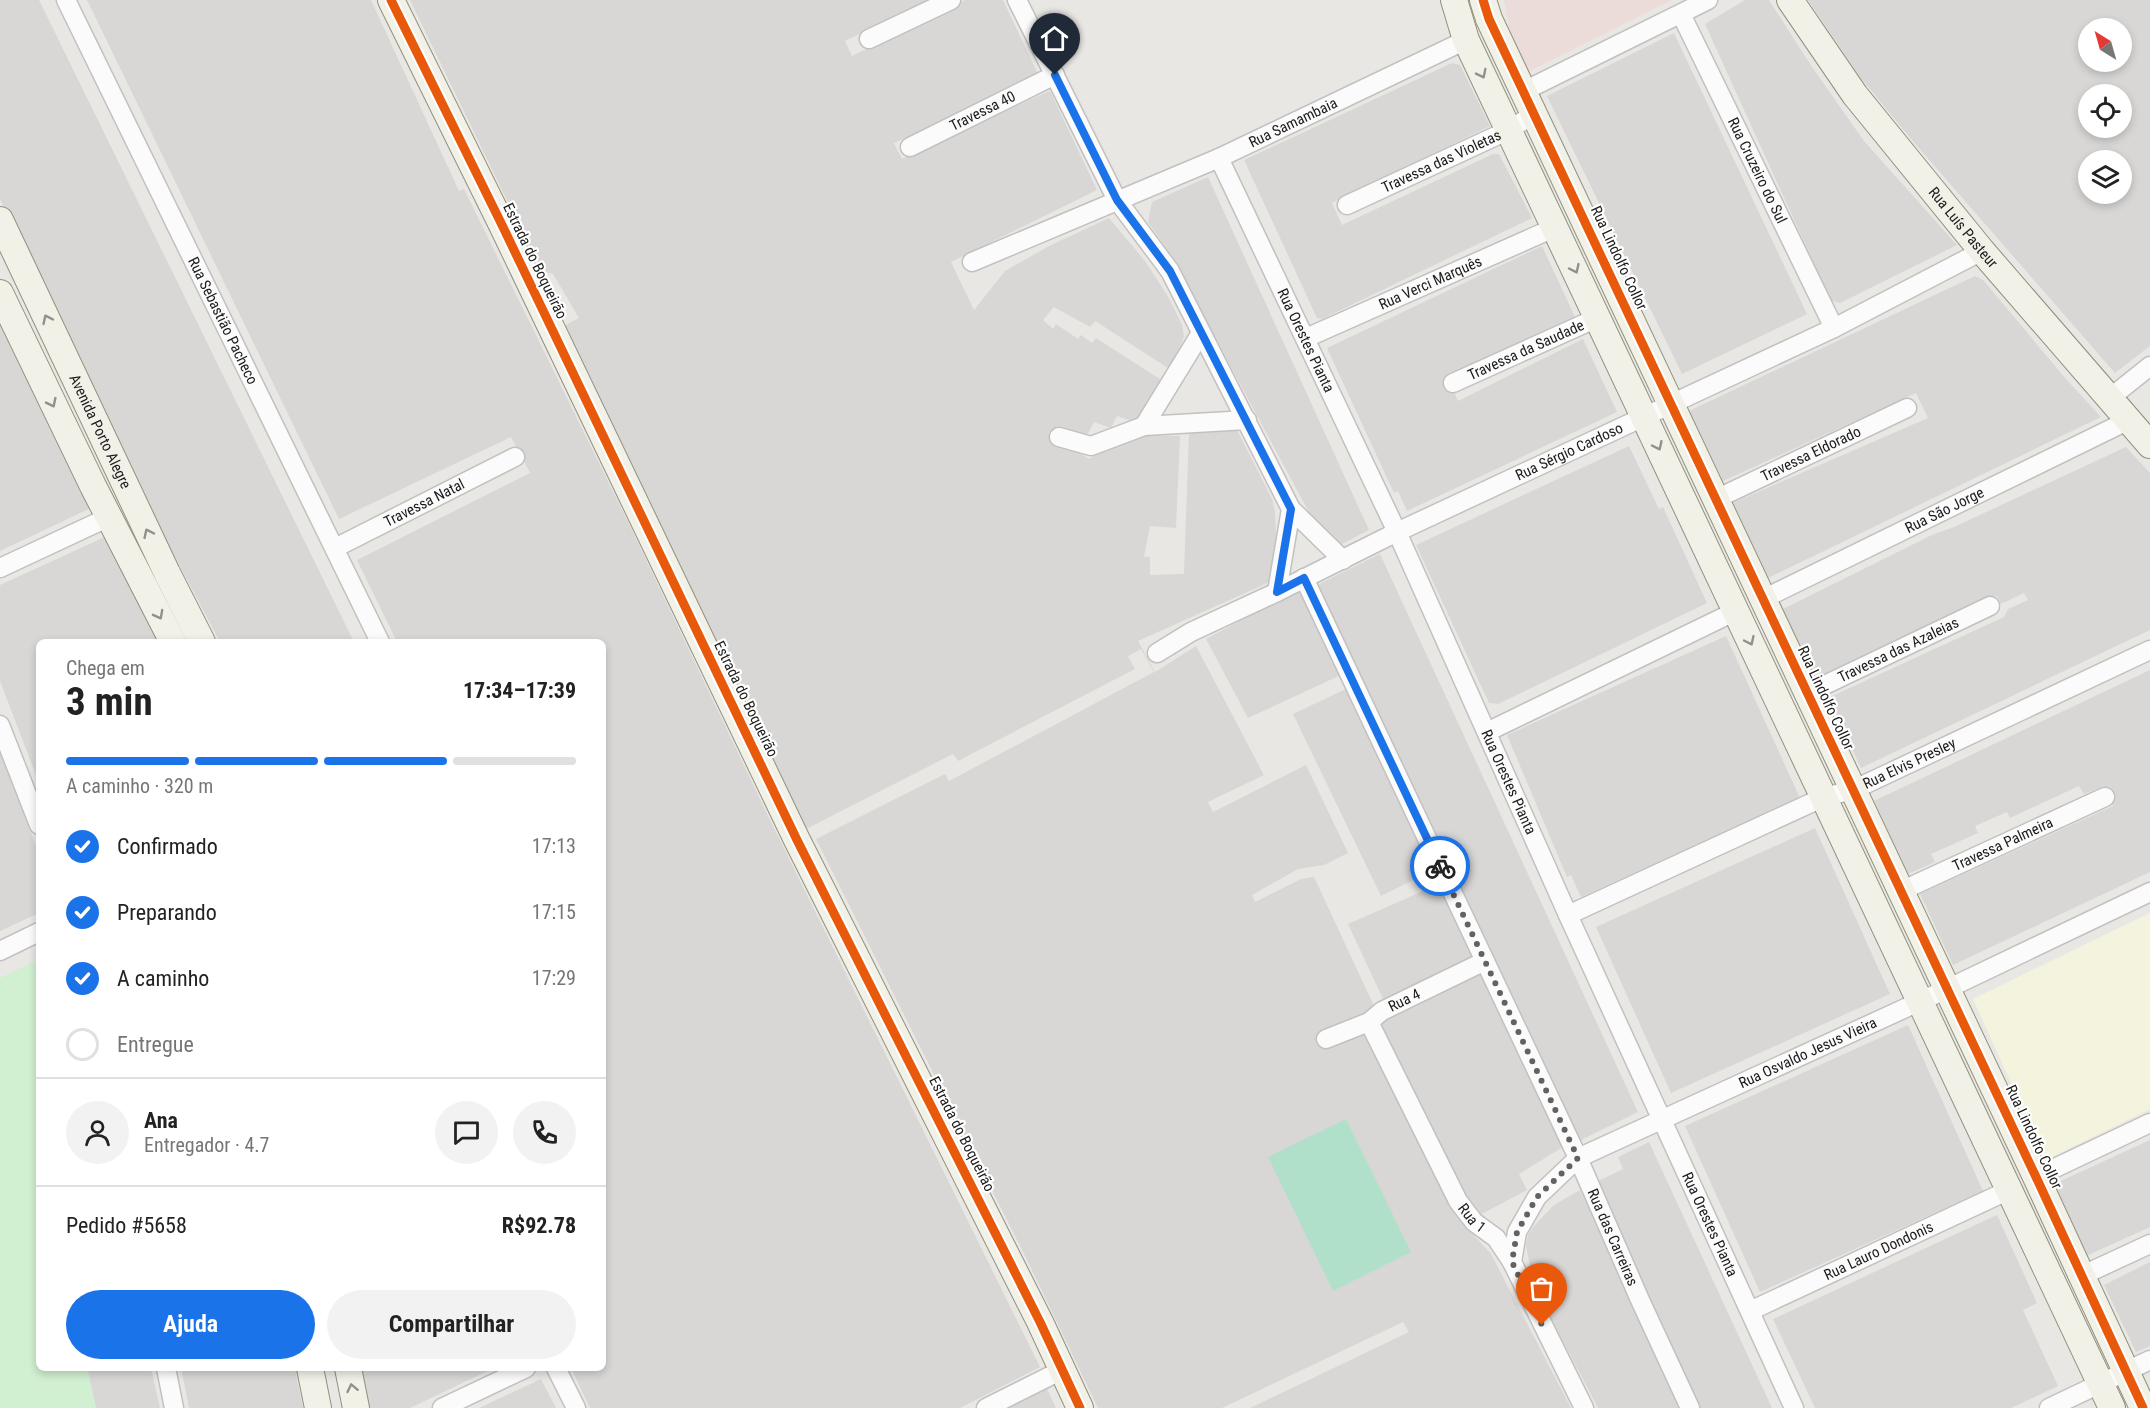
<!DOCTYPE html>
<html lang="pt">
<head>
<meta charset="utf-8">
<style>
	:root { --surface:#fff; --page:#f2f2f2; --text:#222; --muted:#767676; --line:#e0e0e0; --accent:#1a73e8 }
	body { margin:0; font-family:"Roboto Condensed",sans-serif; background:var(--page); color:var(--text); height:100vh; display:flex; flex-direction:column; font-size:22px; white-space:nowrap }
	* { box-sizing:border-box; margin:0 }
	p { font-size:20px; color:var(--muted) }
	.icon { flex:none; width:33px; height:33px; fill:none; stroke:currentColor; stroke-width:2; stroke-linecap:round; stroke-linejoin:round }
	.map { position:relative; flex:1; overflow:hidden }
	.drawer { position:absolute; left:36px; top:639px; width:570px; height:732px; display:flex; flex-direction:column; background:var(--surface); border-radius:9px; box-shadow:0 3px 9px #0003 }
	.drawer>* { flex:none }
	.needle { width:39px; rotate:323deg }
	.controls { position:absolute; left:2078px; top:18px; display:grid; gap:12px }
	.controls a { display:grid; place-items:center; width:54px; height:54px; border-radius:50%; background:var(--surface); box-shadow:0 3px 9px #0003; font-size:30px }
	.pin { position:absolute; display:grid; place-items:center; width:51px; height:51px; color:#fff; margin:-62px -26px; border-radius:50% 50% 50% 0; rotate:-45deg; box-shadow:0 0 6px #0007 }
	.pin .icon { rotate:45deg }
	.courier { position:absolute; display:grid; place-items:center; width:60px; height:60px; margin:-30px; border:4px solid #1a73e8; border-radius:50%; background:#fff; color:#222; box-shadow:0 2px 8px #0007 }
	.summary em { font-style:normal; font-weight:700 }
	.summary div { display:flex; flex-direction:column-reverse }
	.summary { display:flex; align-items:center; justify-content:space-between; height:102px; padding:0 30px }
	h1 { font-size:39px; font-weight:700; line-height:45px }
	.bar { display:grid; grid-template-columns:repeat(4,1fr); gap:9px 6px; align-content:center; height:72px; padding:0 30px }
	.bar i { height:8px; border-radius:4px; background:var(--line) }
	.bar .on { background:var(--accent) }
	.bar p { grid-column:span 4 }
	.line { display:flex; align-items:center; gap:15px; padding:0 30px; border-top:2px solid var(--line) }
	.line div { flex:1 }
	.round { display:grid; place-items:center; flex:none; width:63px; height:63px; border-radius:32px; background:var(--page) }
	ol { padding:0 30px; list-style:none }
	li { display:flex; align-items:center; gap:18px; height:66px }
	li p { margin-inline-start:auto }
	li .icon { padding:6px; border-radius:50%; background:var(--accent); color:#fff; stroke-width:4 }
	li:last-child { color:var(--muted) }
	li i { width:33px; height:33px; border:3px solid var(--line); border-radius:50% }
	.action { display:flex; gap:12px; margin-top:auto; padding:12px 30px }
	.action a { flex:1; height:69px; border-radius:36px; background:var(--accent); color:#fff; font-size:24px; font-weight:700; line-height:69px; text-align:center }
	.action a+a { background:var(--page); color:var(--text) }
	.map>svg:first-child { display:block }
</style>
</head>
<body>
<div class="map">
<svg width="2150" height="1408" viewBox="0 0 2150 1408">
	<rect width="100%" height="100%" fill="#e9e7e4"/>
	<!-- residential -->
	<g fill="#d8d7d5" fill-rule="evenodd">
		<path d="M0,0H39L354,642H220L130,472L0,199Z"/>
		<path d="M87,0H371L459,191L464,189L629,524L770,820L1040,1367L960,1408H590L571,1368H603V642H397L357,560L530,473L511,437L339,519Z"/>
		<path d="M410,0H932L845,41L852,56L965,0H1003L1038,74L894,143L902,159L1015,101L1018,105L1050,91L1097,190L951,262L974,310L1005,271L1049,246L1109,218L1145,261L1169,298L1182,325L1184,336L1180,348L1168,368L1095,321L1090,327L1054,307L1043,320L1053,329L1056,324L1078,339L1081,335L1092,343L1096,338L1163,381L1138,423L1117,416L1111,428L1094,422L1086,437L1056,426L1058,443L1067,445L1089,459L1120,439L1134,435L1180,436L1176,528L1150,526L1144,557H1150V575L1184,574L1189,431L1236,428L1272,499L1275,512L1277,556L1272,581L1138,641L1155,672L1196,646L1264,775L1208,802L1213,812L1306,765L1348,853L1324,865L1298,869L1252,895L1255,902L1301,879L1314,877L1375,1008L1317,1034L1322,1047L1366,1029L1459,1219L1491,1254L1571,1408H1250L1409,1332L1403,1322L1222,1408H1098L1029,1264L816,839L945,774L949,781L1154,672L1141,649L1128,656L1135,669L958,761L953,754L804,830L564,326L579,318L553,274L541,271Z"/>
		<path d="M1745,0H1769L1812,67L1864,141L1957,245L1840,303L1831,301L1705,24Z"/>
		<path d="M1808,0H2150V346L2115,373L1911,139L1860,77ZM2088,28H2121V62H2088ZM2088,94H2121V128H2088ZM2088,160H2121V194H2088Z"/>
		<path d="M1674,33L1807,314L1682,374L1547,96Z"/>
		<path d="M1452,63L1460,65L1490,126L1332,203L1342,225L1493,154H1499L1532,218L1322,319L1317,318L1244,160Z"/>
		<path d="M1208,177L1369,530L1340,545L1335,537L1321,529L1313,520L1171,255L1148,222L1152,202Z"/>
		<path d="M1542,246L1575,317L1448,377L1458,401L1583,339L1617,412L1407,511L1398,491L1394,493L1327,348Z"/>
		<path d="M1975,276L1983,280L2066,379L2101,417L1766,579L1730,504L1928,418L1916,393L1723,481L1689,411Z"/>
		<path d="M0,319L93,507L0,551Z"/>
		<path d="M1629,446L1659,509L1663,507L1707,603L1498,704L1489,703L1416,545Z"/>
		<path d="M2126,447L2150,473V630L1861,768L1828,698L2004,617L2008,609L2028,600L2024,593L2001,604L1997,596H1988L1815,678L1783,609L1932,535L1954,527Z"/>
		<path d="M107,536L160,642H39V783L0,681V585Z"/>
		<path d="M1380,554L1638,1112L1575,1143L1317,585Z"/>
		<path d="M1294,592H1304L1343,674L1248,718L1206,639Z"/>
		<path d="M1726,636L1800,798L1581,897L1571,875L1567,877L1507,735Z"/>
		<path d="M2150,670V872L1953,965L1920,894L2113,806L2104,786L2084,794L2079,786L2010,818L2007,812L1975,826L1978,833L1931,854L1935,862L1908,874L1874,801Z"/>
		<path d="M1350,687L1436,869L1381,896L1293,714Z"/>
		<path d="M0,752L39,854V913L0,931Z"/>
		<path d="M1815,828L1890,994L1671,1093L1596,927Z"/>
		<path d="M1439,884L1474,958L1384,1001L1348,924Z"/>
		<path d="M1481,972L1563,1147L1519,1174L1527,1190L1478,1216L1473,1215L1374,1023Z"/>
		<path d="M1908,1025L1983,1191L1760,1292L1685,1126Z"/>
		<path d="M2150,1140V1227L2086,1256L2052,1185Z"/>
		<path d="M1649,1142L1772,1408H1696L1594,1183L1623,1169L1618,1157Z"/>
		<path d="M1580,1190L1681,1408H1598L1534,1286L1526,1245L1528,1235L1534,1226L1554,1205Z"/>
		<path d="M1997,1215L2037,1303L2023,1310L2058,1386L2011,1408H1815L1773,1319Z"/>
		<path d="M2150,1262V1346L2136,1352L2104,1285Z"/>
		<path d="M87,1368H151L160,1408H96Z"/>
		<path d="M181,1368H295L303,1408H189Z"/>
		<path d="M358,1368H494L410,1408H366Z"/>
		<path d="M541,1379L556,1408H479L481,1407Z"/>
		<path d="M1047,1389L1056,1408H1008L1024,1400Z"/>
	</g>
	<!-- commercial -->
	<path fill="#ebdbd9" d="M1504,0H1672L1528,72L1509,27Z"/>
	<!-- education -->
	<path fill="#f4f3de" d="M2150,913V1109L2046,1160L1973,999Z"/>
	<!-- park -->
	<path fill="#d1efd1" d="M39,959V1368H87L96,1408H0V978Z"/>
	<!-- pitch -->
	<path fill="#b0dfca" d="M1346,1119L1411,1252L1333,1291L1268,1157Z"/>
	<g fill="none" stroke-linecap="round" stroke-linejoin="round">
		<!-- street casing -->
		<g stroke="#c2c1c0" stroke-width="21">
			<g id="street">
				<path id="s1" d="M66,0L380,642"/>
				<path d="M1017,0L1117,200L1170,271L1291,509L1343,560"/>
				<path id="s2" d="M1681,14L1834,328"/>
				<path d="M869,39L951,0"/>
				<path d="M1524,91L1708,0"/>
				<path id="s3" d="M910,147L1055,75"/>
				<path id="s4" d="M1219,158L1397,532L1568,915L1794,1408"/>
				<path id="s5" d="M1347,205L1509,130L1534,114"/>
				<path id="s6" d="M972,262L1219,158L1466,40"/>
				<path id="s7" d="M1306,338L1556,227"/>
				<path id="s8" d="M1453,383L1597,318"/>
				<path d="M2110,398L2150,366"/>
				<path d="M1144,426L1201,333"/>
				<path d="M1059,437L1091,446L1144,426L1247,420"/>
				<path id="s9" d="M1716,499L1907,408"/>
				<path id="s10" d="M335,548L515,457"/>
				<path d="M0,568L109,517"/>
				<path id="s11" d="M1304,578L1578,1158L1640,1300L1690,1408"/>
				<path d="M1277,592L1291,509"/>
				<path id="s12" d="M1763,599L2127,421"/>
				<path id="s13" d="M1157,653L1191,632L1277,592L1397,532L1834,328L1982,251"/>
				<path id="s14" d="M1808,693L1990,606"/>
				<path d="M0,725L39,825"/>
				<path d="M1487,732L1736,611"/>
				<path id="s15" d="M1901,891L2105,797"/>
				<path id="s16" d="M1568,915L1824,797L1853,790L2150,650"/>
				<path d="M0,951L39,932"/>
				<path id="s17" d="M1369,1022L1458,1201L1474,1222L1496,1238L1512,1262L1584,1408"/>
				<path id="s18" d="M1326,1039L1369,1022L1382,1011L1485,961"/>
				<path d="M2036,1177L2150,1123"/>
				<path id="s19" d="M1512,1262L1517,1232L1537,1197L1578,1158L1947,989L2150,892"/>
				<path d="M2081,1276L2150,1244"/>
				<path id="s20" d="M1750,1311L2009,1190"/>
				<path d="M166,1368L174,1408"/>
				<path d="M556,1368L576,1408"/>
				<path d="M442,1408L526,1368"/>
				<path d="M986,1408L1062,1370"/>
				<path d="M2049,1408L2150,1360"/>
			</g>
		</g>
		<!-- secondary casing -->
		<g stroke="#90917d" stroke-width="28">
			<g id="secondary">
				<path d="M391,0L502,225L797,840L1040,1322L1080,1408"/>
				<path d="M1454,0L1466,40L2112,1408"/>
				<path d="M1483,0L1489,19L2036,1177L2143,1408"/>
				<path id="s21" d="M1790,0L1855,95L1982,251L2150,445"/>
				<path id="s22" d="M0,220L167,573L202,642"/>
				<path d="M0,293L93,486L173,642"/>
				<path d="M310,1368L318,1408"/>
				<path d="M348,1368L356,1408"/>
			</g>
		</g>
		<!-- street -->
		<use href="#street" stroke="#fcfbfb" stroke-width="18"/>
		<!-- secondary -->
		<use href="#secondary" stroke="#f2f1e8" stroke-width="26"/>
		<!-- cycleway casing -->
		<g stroke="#fff" stroke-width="13">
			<g id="cycleway">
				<path d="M391,0L502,225L797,840L1040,1322L1080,1408"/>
				<path d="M1483,0L1489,19L2036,1177L2143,1408"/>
			</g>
		</g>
		<!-- cycleway -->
		<use href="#cycleway" stroke="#e8590c" stroke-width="9"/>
	</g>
	<!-- one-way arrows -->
	<defs><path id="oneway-chevron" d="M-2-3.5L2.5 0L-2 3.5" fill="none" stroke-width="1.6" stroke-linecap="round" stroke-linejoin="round" transform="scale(1.5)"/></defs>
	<g stroke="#91918c">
		<use href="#oneway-chevron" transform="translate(1482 74) rotate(64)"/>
		<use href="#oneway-chevron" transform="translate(1575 269) rotate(65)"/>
		<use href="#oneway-chevron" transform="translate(47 319) rotate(-115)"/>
		<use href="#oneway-chevron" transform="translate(52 403) rotate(64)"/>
		<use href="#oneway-chevron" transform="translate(1658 446) rotate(65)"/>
		<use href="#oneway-chevron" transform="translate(148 533) rotate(-115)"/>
		<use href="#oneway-chevron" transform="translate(159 615) rotate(62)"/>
		<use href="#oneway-chevron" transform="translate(1750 641) rotate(65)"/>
		<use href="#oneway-chevron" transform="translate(352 1388) rotate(-102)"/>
	</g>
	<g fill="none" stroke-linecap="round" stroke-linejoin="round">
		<!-- done -->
		<path stroke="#636261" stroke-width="6" stroke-dasharray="0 10.8" d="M1440,866L1578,1158L1537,1197L1517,1232L1512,1262L1542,1325"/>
		<!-- route -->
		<path stroke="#1a73e8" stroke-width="8" d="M1055,75L1117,200L1170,271L1291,509L1277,592L1304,578L1440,866"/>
	</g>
	<g text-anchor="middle" stroke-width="4.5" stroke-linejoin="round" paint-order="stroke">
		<!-- street labels -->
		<g font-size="15" fill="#1b1b1b" stroke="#fff">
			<text dy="5" stroke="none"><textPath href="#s3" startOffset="81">Travessa 40</textPath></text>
			<text dy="5" stroke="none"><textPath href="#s6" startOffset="350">Rua Samambaia</textPath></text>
			<text dy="5" stroke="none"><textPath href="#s5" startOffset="104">Travessa das Violetas</textPath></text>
			<text dy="5" stroke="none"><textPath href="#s2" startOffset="174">Rua Cruzeiro do Sul</textPath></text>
			<text dy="5" stroke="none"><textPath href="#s21" startOffset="286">Rua Luís Pasteur</textPath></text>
			<text transform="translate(1619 258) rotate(65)" y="5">Rua Lindolfo Collor</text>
			<text transform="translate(535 261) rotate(64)" y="5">Estrada do Boqueirão</text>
			<text dy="5" stroke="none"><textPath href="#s7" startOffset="136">Rua Verci Marquês</textPath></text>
			<text dy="5" stroke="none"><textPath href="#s1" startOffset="357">Rua Sebastião Pacheco</textPath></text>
			<text dy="5" stroke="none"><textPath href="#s4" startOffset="202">Rua Orestes Pianta</textPath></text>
			<text dy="5" stroke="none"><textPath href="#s8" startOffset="80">Travessa da Saudade</textPath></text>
			<text dy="5" stroke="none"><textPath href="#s22" startOffset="234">Avenida Porto Alegre</textPath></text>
			<text dy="5" stroke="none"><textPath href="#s13" startOffset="459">Rua Sérgio Cardoso</textPath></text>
			<text dy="5" stroke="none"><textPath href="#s9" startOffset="105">Travessa Eldorado</textPath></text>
			<text dy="5" stroke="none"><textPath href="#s10" startOffset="100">Travessa Natal</textPath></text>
			<text dy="5" stroke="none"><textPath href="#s12" startOffset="202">Rua São Jorge</textPath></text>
			<text dy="5" stroke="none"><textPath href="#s14" startOffset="100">Travessa das Azaleias</textPath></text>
			<text transform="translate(1826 698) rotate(65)" y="5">Rua Lindolfo Collor</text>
			<text transform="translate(746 699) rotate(64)" y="5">Estrada do Boqueirão</text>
			<text dy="5" stroke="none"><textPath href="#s16" startOffset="374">Rua Elvis Presley</textPath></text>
			<text dy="5" stroke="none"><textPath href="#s4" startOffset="688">Rua Orestes Pianta</textPath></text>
			<text dy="5" stroke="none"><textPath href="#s15" startOffset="112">Travessa Palmeira</textPath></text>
			<text dy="5" stroke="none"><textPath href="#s18" startOffset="88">Rua 4</textPath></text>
			<text dy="5" stroke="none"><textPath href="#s19" startOffset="380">Rua Osvaldo Jesus Vieira</textPath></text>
			<text transform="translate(962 1134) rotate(63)" y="5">Estrada do Boqueirão</text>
			<text transform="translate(2034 1137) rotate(65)" y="5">Rua Lindolfo Collor</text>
			<text dy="5" stroke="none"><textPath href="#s17" startOffset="222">Rua 1</textPath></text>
			<text dy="5" stroke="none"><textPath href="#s4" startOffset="1174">Rua Orestes Pianta</textPath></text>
			<text dy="5" stroke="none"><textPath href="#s11" startOffset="728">Rua das Carreiras</textPath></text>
			<text dy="5" stroke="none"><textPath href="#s20" startOffset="142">Rua Lauro Dondonis</textPath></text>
		</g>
	</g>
</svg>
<div class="controls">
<a><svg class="needle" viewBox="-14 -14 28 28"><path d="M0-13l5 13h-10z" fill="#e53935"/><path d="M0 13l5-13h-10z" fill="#767676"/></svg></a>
<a><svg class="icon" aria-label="locate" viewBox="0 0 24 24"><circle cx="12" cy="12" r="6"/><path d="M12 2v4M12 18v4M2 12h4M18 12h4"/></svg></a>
<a><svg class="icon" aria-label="layers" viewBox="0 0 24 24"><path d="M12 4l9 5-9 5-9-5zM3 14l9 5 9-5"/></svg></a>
</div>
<div class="pin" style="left:1542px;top:1325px;background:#ea580c"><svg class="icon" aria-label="bag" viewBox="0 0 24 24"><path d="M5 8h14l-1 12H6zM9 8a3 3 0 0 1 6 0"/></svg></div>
<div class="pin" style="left:1055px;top:75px;background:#1f2937"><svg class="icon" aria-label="home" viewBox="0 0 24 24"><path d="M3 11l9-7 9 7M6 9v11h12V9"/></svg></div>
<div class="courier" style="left:1440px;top:866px"><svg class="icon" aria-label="bike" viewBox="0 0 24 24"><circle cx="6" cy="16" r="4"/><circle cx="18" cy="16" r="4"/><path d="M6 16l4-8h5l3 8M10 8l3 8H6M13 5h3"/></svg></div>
<section class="drawer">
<div class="summary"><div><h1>3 min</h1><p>Chega em</p></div><em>17:34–17:39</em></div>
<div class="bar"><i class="on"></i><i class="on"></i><i class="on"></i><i></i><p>A caminho · 320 m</p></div>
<ol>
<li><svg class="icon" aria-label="check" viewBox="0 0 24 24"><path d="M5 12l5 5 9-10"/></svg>Confirmado<p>17:13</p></li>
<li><svg class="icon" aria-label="check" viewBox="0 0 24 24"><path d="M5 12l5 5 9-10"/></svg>Preparando<p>17:15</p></li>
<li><svg class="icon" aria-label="check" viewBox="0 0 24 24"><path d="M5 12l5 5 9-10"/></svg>A caminho<p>17:29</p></li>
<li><i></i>Entregue</li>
</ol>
<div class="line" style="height:108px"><a class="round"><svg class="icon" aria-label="person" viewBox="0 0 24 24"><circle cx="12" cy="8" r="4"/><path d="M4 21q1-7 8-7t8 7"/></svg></a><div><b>Ana</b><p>Entregador · 4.7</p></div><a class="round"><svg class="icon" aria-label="chat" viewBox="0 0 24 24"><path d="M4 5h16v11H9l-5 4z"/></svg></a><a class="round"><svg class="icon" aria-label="phone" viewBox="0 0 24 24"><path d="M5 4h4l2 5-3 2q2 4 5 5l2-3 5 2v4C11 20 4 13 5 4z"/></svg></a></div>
<div class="line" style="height:78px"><div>Pedido #5658</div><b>R$92.78</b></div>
<div class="action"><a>Ajuda</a><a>Compartilhar</a></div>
</section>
</div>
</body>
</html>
